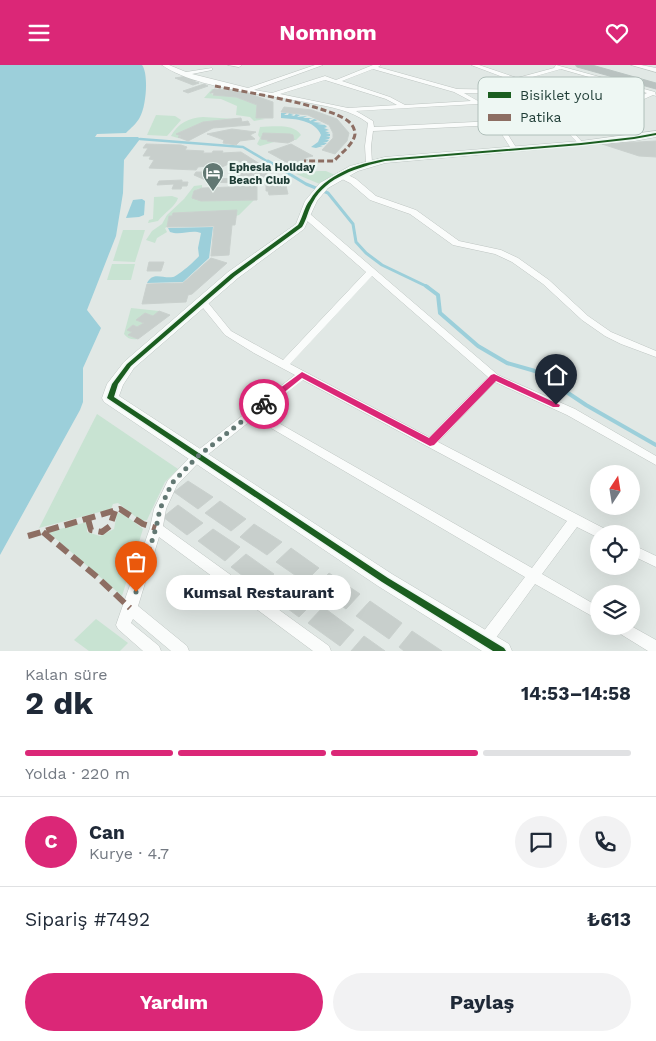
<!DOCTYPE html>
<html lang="tr">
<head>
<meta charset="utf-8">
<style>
	:root { --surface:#fff; --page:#f2f2f3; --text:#1f2937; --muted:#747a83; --line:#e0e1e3; --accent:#db2777 }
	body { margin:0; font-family:"Work Sans",sans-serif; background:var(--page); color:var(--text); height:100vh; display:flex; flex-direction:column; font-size:19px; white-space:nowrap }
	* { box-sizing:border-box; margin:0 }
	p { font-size:16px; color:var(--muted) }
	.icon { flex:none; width:28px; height:28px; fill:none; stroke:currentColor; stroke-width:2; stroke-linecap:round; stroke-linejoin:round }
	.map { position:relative; height:586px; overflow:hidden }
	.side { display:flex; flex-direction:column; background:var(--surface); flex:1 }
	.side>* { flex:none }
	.needle { width:32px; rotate:12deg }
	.buttons { position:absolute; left:590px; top:400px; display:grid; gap:10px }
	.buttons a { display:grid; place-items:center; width:50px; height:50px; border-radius:50%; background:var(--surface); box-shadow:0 5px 20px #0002; font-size:25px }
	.pin { position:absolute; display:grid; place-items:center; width:42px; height:42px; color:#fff; margin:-51px -21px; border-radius:50% 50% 50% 0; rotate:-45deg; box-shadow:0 0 5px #0007 }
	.pin .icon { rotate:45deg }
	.courier { position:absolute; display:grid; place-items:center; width:50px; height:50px; margin:-25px; border:4px solid #db2777; border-radius:50%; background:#fff; color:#222; box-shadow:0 1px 6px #0007 }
	.bubble { position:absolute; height:35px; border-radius:18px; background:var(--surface); box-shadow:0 5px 20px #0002; font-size:16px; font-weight:700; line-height:35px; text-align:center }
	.overview em { font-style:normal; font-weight:700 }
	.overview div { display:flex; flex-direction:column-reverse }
	.overview { display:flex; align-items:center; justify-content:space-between; height:85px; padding:0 25px }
	h1 { font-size:32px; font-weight:700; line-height:38px }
	.bar { display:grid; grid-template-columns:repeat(4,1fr); gap:8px 5px; align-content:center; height:60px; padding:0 25px }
	.bar i { height:6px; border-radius:4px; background:var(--line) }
	.bar .current { background:var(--accent) }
	.bar p { grid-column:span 4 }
	.line { display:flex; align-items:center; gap:12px; padding:0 25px; border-top:1px solid var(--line) }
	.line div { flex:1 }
	.round { display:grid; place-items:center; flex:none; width:52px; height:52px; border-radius:26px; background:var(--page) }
	.primary-button { display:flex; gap:10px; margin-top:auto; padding:10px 25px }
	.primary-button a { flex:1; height:58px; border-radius:30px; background:var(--accent); color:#fff; font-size:20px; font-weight:700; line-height:58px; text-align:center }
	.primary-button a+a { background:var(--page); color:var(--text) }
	header { display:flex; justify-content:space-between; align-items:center; height:65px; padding:0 25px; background:var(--accent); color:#fff; font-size:22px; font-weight:700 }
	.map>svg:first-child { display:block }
</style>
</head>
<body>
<header><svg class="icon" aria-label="menu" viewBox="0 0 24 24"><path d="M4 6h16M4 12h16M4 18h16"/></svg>Nomnom<svg class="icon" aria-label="heart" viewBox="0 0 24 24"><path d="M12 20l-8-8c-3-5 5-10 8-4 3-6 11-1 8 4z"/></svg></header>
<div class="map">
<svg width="656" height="586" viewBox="0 0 656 586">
	<rect width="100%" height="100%" fill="#e1e8e5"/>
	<!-- green -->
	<g fill="#c8e3d2">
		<path d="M212,24H214L211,28L213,30L236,32L257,40L256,52L265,54L254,56L250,52L236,50L237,41L221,34L204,33Z"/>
		<path d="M156,50L175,51L181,55L167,71L147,70Z"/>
		<path d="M203,52L236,54L203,57L176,69L181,71L179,73L185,75L171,71C178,58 189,53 203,52Z"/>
		<path d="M260,62C272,62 293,58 301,70L296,75H294L293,70L271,68L267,76L274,77L260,81L257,79L260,73L258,70Z"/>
		<path d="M318,106H326L335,110L322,120L296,109Z"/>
		<path d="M202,120V123L197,124L196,126L194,127L192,133H196V135H254L239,150L236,151V146L173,148L172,151H169L167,162L165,163L167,167L157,173L155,178L146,175L152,166L162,159L167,150L184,134L194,121Z"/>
		<path d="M172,131L178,133C176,141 164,148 158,156L148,158L149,155L153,154L154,132Z"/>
		<path d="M123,165H145L135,197L113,196Z"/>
		<path d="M112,199H135L131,215H107Z"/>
		<path d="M131,243L159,246L153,251L145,248L137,255L144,258L137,262L133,260L127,265L132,267L129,270L138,274C132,275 128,274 124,269Z"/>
		<path d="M97,349L178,404L165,417L147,455L141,456L118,438L113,439L111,444L39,463Z"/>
		<path d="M117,448L124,449L143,464L122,531L48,467L87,457V467L100,471L114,464Z"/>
		<path d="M96,554L128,578L120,586H89L74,575Z"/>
	</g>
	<!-- water -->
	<g fill="#9ccfda">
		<path d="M0,0H142C149,9 146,42 140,52C137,58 131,63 126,68L97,69L95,72H138L140,74L124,95L123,128L116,171L87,245L101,263L83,303V337L80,345L0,490Z"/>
		<path d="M281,48H287L284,50H288L289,48L294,49L291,50L294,51L296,49L300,50L297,52L307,51L303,53H313L309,54L310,56L314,54L318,55L313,57L322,58L317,59L325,60L327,62L324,63L329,65L325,66L330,68H326L330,69V71H326L330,72L329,74H325L329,75L327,77H323L327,78L324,80H320L323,81L316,83L311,82L318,77L321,70C315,55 295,54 281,53Z"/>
		<path d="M142,134L145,136L144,150L139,152L126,153L133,135Z"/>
		<path d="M213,162L209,193L183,217L147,218C153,206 163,214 173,212C178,211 196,195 199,191L198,183L201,168C191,164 181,171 170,167L168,163Z"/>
	</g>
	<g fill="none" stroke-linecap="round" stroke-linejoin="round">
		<!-- stream-far2 -->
		<path stroke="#9ccfda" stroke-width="2.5" d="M140,74L243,82L270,98"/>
		<!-- stream-far1 -->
		<path stroke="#9ccfda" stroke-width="3" d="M268,96L306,119L328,128L353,159L356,177L366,188L382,200L428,222"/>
		<!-- stream -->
		<path stroke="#9ccfda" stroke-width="4" d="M426,221L438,230L440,248L478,281L507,298L535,306L586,340L656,380"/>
	</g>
	<!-- building -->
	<g fill="#c8cfcc" stroke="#cad1ce">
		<path d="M187,11L197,15L193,16L199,18L193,20L175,13Z"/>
		<path d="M204,19L208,21L188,28L183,26Z"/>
		<path d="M214,24L244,27L273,37V53H256L257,40L236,32L213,30L214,28H210Z"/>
		<path d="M284,42L312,45L337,54L349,68L347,76L335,89L322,85L333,73V68L329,60L308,50L281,47Z"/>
		<path d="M241,53L242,57L248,56L250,60L213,63L188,76L178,72L181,71L176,69L203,57Z"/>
		<path d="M232,64L256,67L250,70L255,74L240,76L236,80L223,78L224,75L207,69Z"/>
		<path d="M263,68L290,69L293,70L294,75L288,78L267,76L268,75L261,74Z"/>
		<path d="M656,76V92L639,91L602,79Z"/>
		<path d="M146,79L181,80L187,82L185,85L204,86L203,88H212L213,86H223L222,88L241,87L260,99L249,103L254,107L260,105L269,110L253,116L246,111L240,112L229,105L234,103L230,101L241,98L245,100L237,95L222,102L216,100L198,102L196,105L149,103L154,95L149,94L151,91H143L148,83H143Z"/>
		<path d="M291,79L313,91L304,93L308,95L300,98L297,96L288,98L268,87Z"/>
		<path d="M196,107H202L215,114L237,113L235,118L210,117L194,110Z"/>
		<path d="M182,115V117H188L187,121H182L181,124H172L174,119L157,120L159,116Z"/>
		<path d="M279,117H285L288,129L269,130L268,126H266V118Z"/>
		<path d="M257,121V135L201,136L192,133L194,126L202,123Z"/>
		<path d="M237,145L235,160H232L229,190L211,191L214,161L167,162L169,151H172L173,148Z"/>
		<path d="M211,193L227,198L192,229L188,230L186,237L142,239L147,219L183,218Z"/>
		<path d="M149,197H164L161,206H147Z"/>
		<path d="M159,246L170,250L138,274L128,270L132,267L127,265L133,260L137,262L144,258L136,255L145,248L153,251Z"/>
		<path d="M188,416L213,432L198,444L174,427Z"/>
		<path d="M220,436L246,454L231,466L205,448Z"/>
		<path d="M178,440L203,458L187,470L163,452Z"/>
		<path d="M254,459L282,477L267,490L240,472Z"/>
		<path d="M213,464L240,482L225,496L198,476Z"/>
		<path d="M291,483L319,503L305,517L276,497Z"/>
		<path d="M246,489L274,509L259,523L231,502Z"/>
		<path d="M329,508L360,529L346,544L315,522Z"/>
		<path d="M284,516L314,537L299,552L269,530Z"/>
		<path d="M370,536L402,558L389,574L356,551Z"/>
		<path d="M323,542L354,565L340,581L308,558Z"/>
		<path d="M412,566L442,586H404L399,582Z"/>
		<path d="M364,571L385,586H351Z"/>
	</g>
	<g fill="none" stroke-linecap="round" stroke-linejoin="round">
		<!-- street casing -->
		<g stroke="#bec5c2" stroke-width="1">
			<g id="street">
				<path d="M162,0H169L186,7L212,3V5L192,9L248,23L315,0H323L254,25L272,28L325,11L336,15L373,0H381L378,2L457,24L512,25L509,16L511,15L471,0H479L517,13L554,3L556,0L655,27L656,31L653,30C623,44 597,51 564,57L584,79L581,81L557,57L542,40L537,39L490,41L517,84L514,86L512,85L496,60L373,66L371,81L372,98L369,100L366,98L365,81L368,58C351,45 331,42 310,38C270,30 194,23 162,0ZM373,4L454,27L471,36L405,40L390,32L342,16ZM561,4L603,16L535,35L518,26L515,17ZM325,15L386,34L397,40L348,43L280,29ZM609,18L647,28L622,40L598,47L561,31ZM464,28L514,29L529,36L486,37L478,36ZM555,32L591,48L562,54L546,37L543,36ZM477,39L484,40L494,56L374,62L373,56L356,46Z"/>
				<path d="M228,0H242L239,2Z"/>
				<path d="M631,0H641L656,3V7Z"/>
				<path d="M338,108H344L356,114L376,131L416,145L459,176L501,185L518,193L549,215L588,251L611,267L656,286V292L621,279L605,271L582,255L543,219L512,197L495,189L453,180L410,149L370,135L350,118L338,112Z"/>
				<path d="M304,149H310L498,310L575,344L656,391V400L567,350L495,317L438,377L607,465L608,469H599V473L577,462L542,509L599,542V555L535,519L490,581L485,582L480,581L478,576L480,571L525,512L254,353L201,395L177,420L166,444L163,461L329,581L331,586H313L159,472L138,541L187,581L189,586H171L133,554L131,558L159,581L161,586H143L118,564L116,560L150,463L154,444L168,415L193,389L295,310L254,288L225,270L199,238L197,236L199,234H205L231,266L283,295L366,207L304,153ZM372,211L488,312L429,372L290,299ZM303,315L567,456L532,503L261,348Z"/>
				<path d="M631,479L656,491V502L631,490Z"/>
				<path d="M612,561H631L656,575V586H648L614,565Z"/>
			</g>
		</g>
		<!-- secondary casing -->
		<g stroke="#bdc6c3" stroke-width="1">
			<path id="secondary" d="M656,66V72L634,76L385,98L358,106L328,123L317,136L304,164L238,213L134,303L123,320L119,331L392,509L509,579L512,586H482L378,521L104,337L102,333L107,319L124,297L228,207L296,159L305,136L320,118L350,101L385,92L581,76Z"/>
		</g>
		<!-- highway casing -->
		<g stroke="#bbc5c2" stroke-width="1">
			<path id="highway" d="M576,0H592L656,18V24L577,2Z"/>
		</g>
		<!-- street -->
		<use href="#street" fill="#fafcfb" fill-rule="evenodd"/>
		<!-- secondary -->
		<use href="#secondary" fill="#fafcfb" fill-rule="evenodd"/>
		<!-- highway -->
		<use href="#highway" fill="#b9c2c0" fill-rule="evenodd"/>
		<!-- quiet-far1 -->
		<path stroke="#8d6e63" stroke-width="3" stroke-dasharray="6 3" stroke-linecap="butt" d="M215,21C245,27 327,40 348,56C352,59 355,64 355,69C354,79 340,89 334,96H304"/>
		<!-- quiet -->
		<g stroke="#8d6e63" stroke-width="6" stroke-dasharray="13 6" stroke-linecap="butt">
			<path d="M88,454L91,465L102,467L110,461L115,446"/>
			<path d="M43,467L97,512L130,543"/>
			<path d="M28,471L120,444L143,459L156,463"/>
		</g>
		<!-- cycleway casing -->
		<g stroke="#eef7f3" stroke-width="3">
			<path id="cycleway" d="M656,68V70L634,74L581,80L385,96C359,102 326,112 313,137C308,145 307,154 302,162L235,211L131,301L118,319L114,332L388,513L504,583L506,586H493L382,517L107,333L112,319L127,299L231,209L298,160C303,152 304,142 310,135C326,109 357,99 385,94L581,78L634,72Z"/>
		</g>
		<!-- cycleway -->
		<use href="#cycleway" fill="#1b5e20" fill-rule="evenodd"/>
	</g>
	<!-- route -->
	<path fill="#db2777" d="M302,307L429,373L491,310L494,309L560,340L559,342H553L496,316L434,380L430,381L302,313L267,341H261V337Z"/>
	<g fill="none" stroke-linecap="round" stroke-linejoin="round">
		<!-- done -->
		<path stroke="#627873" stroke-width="5" stroke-dasharray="0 9" d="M136,527L156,463L160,444L172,418L197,392L264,339"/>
	</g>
	<!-- icons -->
	<defs>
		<g id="hotel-pin" transform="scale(1.125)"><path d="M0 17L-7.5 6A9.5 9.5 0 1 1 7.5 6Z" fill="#627873" stroke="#eef7f3"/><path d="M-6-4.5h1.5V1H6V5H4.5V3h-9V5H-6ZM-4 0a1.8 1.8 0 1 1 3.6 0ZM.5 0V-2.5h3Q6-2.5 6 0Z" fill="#fff"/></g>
	</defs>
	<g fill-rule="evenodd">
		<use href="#hotel-pin" x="213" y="108"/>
	</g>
	<g text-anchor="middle" stroke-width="4.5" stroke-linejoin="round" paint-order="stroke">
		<!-- far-poi labels -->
		<g font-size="11" font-weight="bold" fill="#1e3c35" stroke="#eef7f3" text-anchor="start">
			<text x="229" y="106">Ephesia Holiday<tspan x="229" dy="13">Beach Club</tspan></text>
		</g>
	</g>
	<!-- legend -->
	<rect x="478" y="12" width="166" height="58" rx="8" fill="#eef7f3" stroke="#b0bfba" stroke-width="1"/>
	<rect x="488" y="27" width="23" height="6" fill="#1b5e20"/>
	<rect x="488" y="49" width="23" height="7" fill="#8d6e63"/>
	<g font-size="14" fill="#1e3c35">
		<text x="520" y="35">Bisiklet yolu</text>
		<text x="520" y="57">Patika</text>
	</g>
</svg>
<div class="buttons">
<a><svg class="needle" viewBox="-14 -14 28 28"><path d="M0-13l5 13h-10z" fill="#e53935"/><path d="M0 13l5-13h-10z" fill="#747a83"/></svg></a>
<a><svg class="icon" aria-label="locate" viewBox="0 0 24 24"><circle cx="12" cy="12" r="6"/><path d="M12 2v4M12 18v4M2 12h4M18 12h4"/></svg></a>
<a><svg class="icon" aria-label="layers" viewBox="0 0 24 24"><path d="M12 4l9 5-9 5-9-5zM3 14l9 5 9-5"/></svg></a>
</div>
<div class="pin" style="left:136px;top:527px;background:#ea580c"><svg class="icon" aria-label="bag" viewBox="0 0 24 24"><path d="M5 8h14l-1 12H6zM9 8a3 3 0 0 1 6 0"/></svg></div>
<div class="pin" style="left:556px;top:340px;background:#1f2937"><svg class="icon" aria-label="home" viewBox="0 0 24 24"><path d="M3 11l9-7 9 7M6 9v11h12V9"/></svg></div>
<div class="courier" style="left:264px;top:339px"><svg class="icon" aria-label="bike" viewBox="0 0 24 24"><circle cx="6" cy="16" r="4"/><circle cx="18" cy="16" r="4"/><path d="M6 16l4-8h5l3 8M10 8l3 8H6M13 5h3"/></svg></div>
<div class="bubble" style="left:166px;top:510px;width:185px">Kumsal Restaurant</div>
</div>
<section class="side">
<div class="overview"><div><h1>2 dk</h1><p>Kalan süre</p></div><em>14:53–14:58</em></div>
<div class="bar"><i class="current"></i><i class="current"></i><i class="current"></i><i></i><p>Yolda · 220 m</p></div>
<div class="line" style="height:90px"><b class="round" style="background:var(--accent);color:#fff">C</b><div><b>Can</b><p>Kurye · 4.7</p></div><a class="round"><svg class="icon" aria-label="chat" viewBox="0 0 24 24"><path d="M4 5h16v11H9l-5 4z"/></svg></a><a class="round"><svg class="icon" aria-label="phone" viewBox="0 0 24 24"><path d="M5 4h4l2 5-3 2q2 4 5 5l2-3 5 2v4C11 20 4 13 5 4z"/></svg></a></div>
<div class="line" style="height:65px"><div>Sipariş #7492</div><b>₺613</b></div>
<div class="primary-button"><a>Yardım</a><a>Paylaş</a></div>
</section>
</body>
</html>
